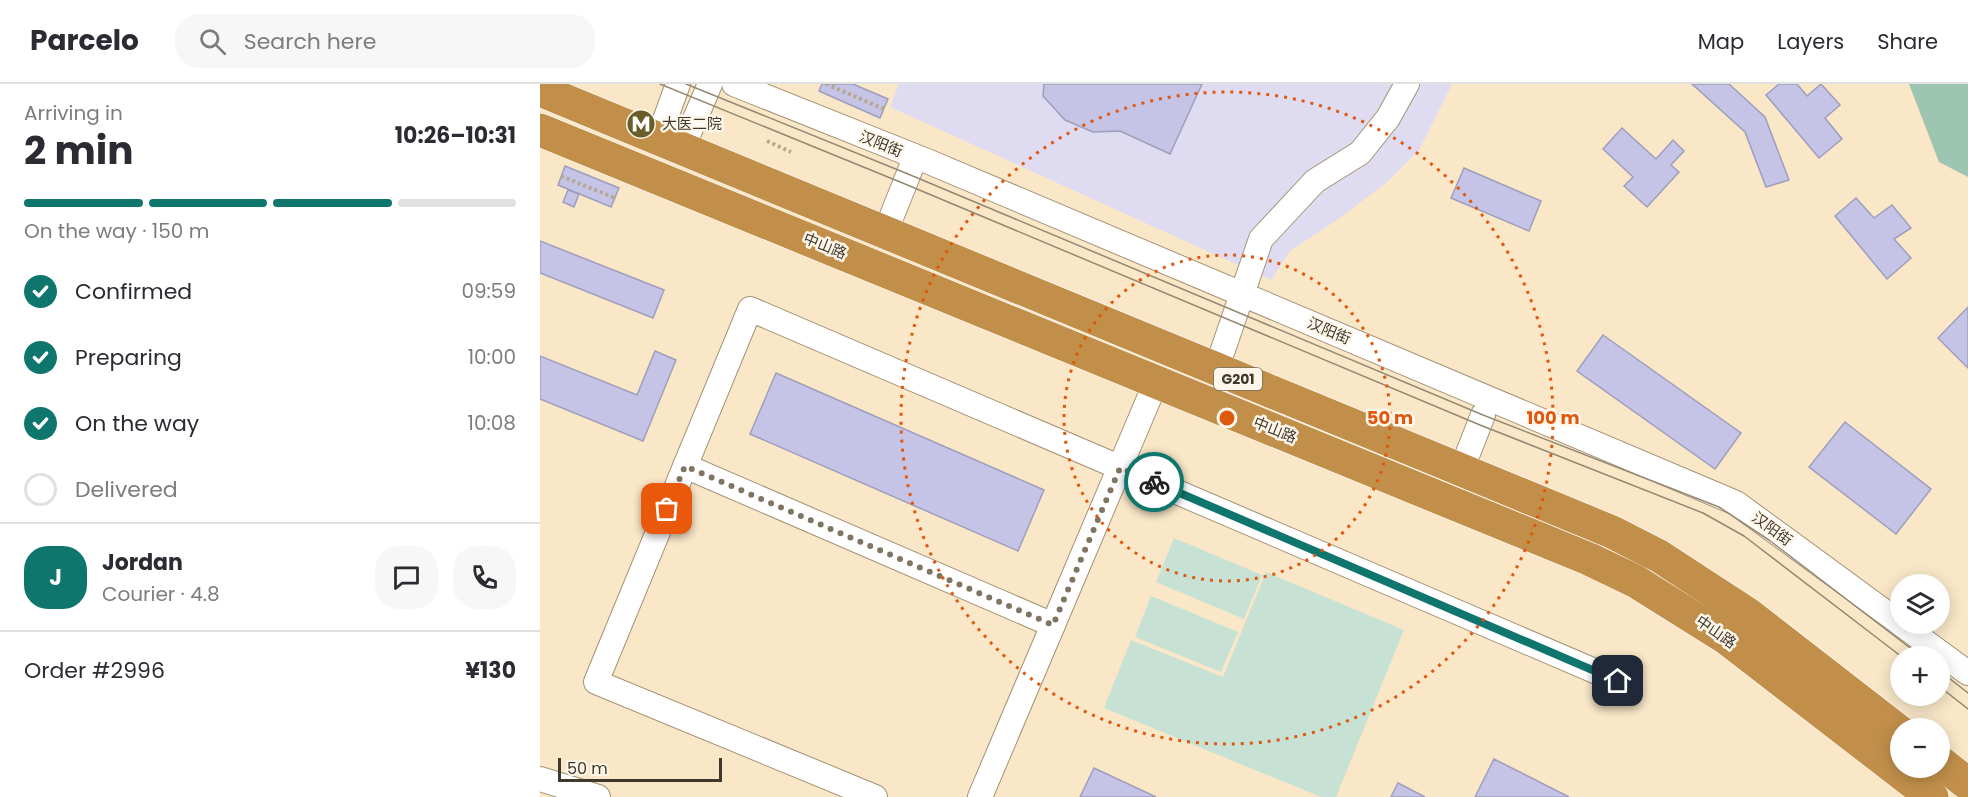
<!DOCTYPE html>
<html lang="en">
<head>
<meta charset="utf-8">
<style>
	:root { --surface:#fff; --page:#f7f7f7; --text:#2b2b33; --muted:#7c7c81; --line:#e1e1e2; --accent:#0f766e }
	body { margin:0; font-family:Poppins,"Noto Sans SC",sans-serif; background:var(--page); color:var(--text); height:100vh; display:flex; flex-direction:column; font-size:22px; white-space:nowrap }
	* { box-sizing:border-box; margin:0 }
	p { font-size:20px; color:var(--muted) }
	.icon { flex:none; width:33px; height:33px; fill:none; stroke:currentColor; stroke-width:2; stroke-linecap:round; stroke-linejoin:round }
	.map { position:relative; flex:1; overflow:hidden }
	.details { display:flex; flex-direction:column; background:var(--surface); width:540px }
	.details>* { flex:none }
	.buttons { position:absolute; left:1350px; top:490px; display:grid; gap:12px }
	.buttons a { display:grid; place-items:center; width:60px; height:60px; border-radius:50%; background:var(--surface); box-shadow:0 3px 15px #0003; font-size:30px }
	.scale { position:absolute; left:18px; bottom:15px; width:164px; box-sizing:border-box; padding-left:6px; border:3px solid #3f382c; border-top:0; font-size:16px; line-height:21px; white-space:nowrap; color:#3f382c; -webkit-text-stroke:4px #fdf6e9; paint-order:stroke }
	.pin { position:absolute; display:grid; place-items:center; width:51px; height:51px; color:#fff; margin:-26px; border-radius:12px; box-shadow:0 3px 9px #0006 }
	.courier { position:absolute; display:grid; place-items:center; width:60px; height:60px; margin:-30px; border:4px solid #0f766e; border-radius:50%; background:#fff; color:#222; box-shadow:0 2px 8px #0007 }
	.summary em { font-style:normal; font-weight:700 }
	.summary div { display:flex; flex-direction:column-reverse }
	.summary { display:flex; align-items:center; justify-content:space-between; height:102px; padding:0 24px }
	h1 { font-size:39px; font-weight:700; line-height:45px }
	.bar { display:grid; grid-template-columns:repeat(4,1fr); gap:9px 6px; align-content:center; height:72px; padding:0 24px }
	.bar i { height:8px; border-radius:4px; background:var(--line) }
	.bar .selected { background:var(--accent) }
	.bar p { grid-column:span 4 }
	.line { display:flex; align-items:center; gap:15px; padding:0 24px; border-top:2px solid var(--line) }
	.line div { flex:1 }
	.round { display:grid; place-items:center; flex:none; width:63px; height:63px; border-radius:24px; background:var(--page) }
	ol { padding:0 24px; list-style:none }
	li { display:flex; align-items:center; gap:18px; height:66px }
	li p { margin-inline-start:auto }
	li .icon { padding:6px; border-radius:50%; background:var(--accent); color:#fff; stroke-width:4 }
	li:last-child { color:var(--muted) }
	li i { width:33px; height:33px; border:3px solid var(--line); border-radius:50% }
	header { display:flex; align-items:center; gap:36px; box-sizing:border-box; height:84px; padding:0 30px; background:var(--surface); border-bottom:2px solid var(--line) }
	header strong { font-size:28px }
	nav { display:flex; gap:33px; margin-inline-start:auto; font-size:21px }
	.search { width:420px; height:54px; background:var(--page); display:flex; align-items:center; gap:15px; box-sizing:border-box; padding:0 21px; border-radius:24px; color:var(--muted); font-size:22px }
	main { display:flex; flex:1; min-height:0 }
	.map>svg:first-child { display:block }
</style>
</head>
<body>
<header>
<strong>Parcelo</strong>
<div class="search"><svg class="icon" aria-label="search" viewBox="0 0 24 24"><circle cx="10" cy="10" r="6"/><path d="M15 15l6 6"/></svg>Search here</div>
<nav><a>Map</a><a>Layers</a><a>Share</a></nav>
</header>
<main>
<section class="details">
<div class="summary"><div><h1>2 min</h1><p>Arriving in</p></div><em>10:26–10:31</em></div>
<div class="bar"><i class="selected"></i><i class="selected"></i><i class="selected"></i><i></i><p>On the way · 150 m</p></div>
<ol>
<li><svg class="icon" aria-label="check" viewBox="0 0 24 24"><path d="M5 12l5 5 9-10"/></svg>Confirmed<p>09:59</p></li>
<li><svg class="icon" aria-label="check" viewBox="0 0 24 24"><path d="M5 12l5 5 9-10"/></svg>Preparing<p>10:00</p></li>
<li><svg class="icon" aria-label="check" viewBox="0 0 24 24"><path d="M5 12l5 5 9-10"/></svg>On the way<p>10:08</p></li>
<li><i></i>Delivered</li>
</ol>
<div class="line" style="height:108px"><b class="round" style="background:var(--accent);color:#fff">J</b><div><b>Jordan</b><p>Courier · 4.8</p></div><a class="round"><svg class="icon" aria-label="chat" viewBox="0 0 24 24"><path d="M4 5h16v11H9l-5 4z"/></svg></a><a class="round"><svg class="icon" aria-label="phone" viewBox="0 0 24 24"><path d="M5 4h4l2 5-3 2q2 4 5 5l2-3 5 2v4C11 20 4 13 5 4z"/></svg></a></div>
<div class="line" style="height:78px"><div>Order #2996</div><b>¥130</b></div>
</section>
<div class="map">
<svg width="1428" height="713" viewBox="0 0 1428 713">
	<rect width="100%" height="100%" fill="#f9e7c8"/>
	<!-- commercial -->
	<path fill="#dfdcf2" d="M359,0H912L879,66L846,99L797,136L750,167L731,196L350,23Z"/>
	<!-- green -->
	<g fill="#c7e2d4">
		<path d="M634,454L722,491L704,535L616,498Z"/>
		<path d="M726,488L864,546L796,713H781L564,624L591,556L683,593Z"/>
		<path d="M611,512L698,548L681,588L595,553Z"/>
	</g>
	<!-- forest -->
	<path fill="#9ec4b2" d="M1369,0H1428V93L1399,78Z"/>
	<!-- building -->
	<g fill="#c5c4e6" stroke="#9f9ebd" stroke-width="1.5">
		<path d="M282,0H313L348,15L340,34L279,7Z"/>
		<path d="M504,0H662L630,70L580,47L553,48L525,36L503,12Z"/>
		<path d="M1152,0H1189L1225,33L1249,96L1226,103L1205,48Z"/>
		<path d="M1239,0H1257L1267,12L1281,0L1300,21L1285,34L1302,55L1279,74L1226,11Z"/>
		<path d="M1082,44L1116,75L1133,56L1144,67L1131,81L1139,88L1107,123L1084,102L1093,93L1063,65Z"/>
		<path d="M25,82L79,104L71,123L18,101Z"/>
		<path d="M924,84L1001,117L989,147L911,114Z"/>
		<path d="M28,106L39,110L34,123L23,118Z"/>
		<path d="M1316,114L1334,134L1352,121L1371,144L1354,155L1371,174L1347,195L1295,132Z"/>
		<path d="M0,157L124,206L113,234L0,189Z"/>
		<path d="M1428,223V284L1398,254Z"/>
		<path d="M1063,251L1201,349L1175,385L1037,287Z"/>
		<path d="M115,267L136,276L103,357L0,315V272L97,311Z"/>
		<path d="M236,289L504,406L478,467L210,350Z"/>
		<path d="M1305,338L1391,405L1356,450L1269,383Z"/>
		<path d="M954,675L1029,713H935Z"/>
		<path d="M554,684L616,713H540Z"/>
		<path d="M858,699L885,713H851Z"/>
	</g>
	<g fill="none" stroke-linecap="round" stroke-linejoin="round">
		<!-- minor casing -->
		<g stroke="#a39275" stroke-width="26">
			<g id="minor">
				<path d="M194,0L387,77L1196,419L1360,539"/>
				<path d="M118,55L138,0"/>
				<path d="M142,65L170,0"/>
				<path d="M345,149L375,74"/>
				<path d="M676,286L721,155L775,97L820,69L848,34L867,0"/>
				<path d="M145,382L513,541"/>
				<path d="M921,387L943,331"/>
				<path d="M1361,540L1428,589"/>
				<path d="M0,695L58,713"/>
				<path d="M335,713L56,598L210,225L1078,597"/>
				<path d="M440,713L616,298"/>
			</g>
		</g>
		<!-- highway casing -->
		<g stroke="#fff" stroke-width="34">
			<g id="highway">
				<path d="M0,6L1072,448L1119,472L1208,530L1360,648"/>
				<path d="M0,46L1049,475L1095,497L1186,554L1392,713"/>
				<path d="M1400,678L1428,700"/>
			</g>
		</g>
		<!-- path -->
		<g stroke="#b6a890" stroke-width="4" stroke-dasharray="3 3" stroke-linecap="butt">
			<path d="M286,0L344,25"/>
			<path d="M227,57L251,68"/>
			<path d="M21,92L75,114"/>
		</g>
		<!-- minor -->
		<use href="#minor" stroke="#fff" stroke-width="24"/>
		<!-- highway -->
		<use href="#highway" stroke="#c18f4a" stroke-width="33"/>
		<!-- tram -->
		<g stroke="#948873" stroke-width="1.5">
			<path d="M120,0L365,100L940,341L1163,429L1204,452L1362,573"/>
			<path d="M146,0L368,90L943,331L1179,423L1229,456L1382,573"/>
			<path d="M1400,587L1428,609"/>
			<path d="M1400,603L1428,625"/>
		</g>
	</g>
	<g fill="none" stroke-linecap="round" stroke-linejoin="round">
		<!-- done -->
		<path stroke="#807563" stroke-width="6" stroke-dasharray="0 10.8" d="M127,425L145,382L513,541L580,384L614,398"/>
		<!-- route -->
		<path stroke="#0f766e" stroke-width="8" d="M614,398L1078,597"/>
	</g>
	<!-- distance rings -->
	<g fill="none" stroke="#e0570e" stroke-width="3" stroke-dasharray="3 6">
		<circle cx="687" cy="334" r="163"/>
		<circle cx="687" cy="334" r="326"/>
	</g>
	<!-- icons -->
	<defs>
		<g id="metro-disc" transform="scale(1.5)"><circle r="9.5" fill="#675e2a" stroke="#fdf6e9"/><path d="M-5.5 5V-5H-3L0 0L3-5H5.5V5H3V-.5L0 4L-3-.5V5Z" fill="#fff"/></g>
	</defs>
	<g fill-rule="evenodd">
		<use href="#metro-disc" x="101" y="40"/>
	</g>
	<g text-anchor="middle" stroke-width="5" stroke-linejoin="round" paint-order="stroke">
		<!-- shield labels -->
		<rect fill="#fdf6e9" stroke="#787165" stroke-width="1.5" x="674" y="284" width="48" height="22" rx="4.5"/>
		<g font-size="14" font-weight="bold" fill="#3f382c">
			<text x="698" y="300">G201</text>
		</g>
		<!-- poi labels -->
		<g font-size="15" fill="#3f382c" stroke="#fdf6e9" text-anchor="start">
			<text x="122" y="45">大医二院</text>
		</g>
		<!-- street labels -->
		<g font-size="15" fill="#3f382c" stroke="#fdf6e9">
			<text transform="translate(341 60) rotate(22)" y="5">汉阳街</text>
			<text transform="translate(285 162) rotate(22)" y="5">中山路</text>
			<text transform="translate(789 247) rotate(23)" y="5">汉阳街</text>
			<text transform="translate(735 346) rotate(22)" y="5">中山路</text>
			<text transform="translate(1232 445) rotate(36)" y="5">汉阳街</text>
			<text transform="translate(1176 548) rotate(35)" y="5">中山路</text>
		</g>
	</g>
	<circle cx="687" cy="334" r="9" fill="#e0570e" stroke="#fdf6e9" stroke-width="3"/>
	<g font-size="18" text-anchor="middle" font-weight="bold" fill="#e0570e" stroke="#fdf6e9" stroke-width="5" stroke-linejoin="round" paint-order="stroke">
		<text x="850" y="340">50 m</text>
		<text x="1013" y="340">100 m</text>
	</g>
</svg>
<div class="buttons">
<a><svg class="icon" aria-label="layers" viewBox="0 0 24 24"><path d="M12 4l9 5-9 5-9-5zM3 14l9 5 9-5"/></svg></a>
<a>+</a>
<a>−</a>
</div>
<div class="scale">50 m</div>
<div class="pin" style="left:127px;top:425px;background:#ea580c"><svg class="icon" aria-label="bag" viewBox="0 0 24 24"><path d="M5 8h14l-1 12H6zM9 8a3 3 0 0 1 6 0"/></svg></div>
<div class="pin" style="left:1078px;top:597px;background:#1f2937"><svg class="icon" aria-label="home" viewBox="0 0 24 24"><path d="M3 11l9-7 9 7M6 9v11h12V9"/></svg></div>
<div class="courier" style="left:614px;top:398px"><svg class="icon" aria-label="bike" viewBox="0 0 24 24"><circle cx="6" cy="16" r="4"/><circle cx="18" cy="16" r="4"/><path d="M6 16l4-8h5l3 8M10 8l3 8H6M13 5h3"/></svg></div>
</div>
</main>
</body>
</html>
